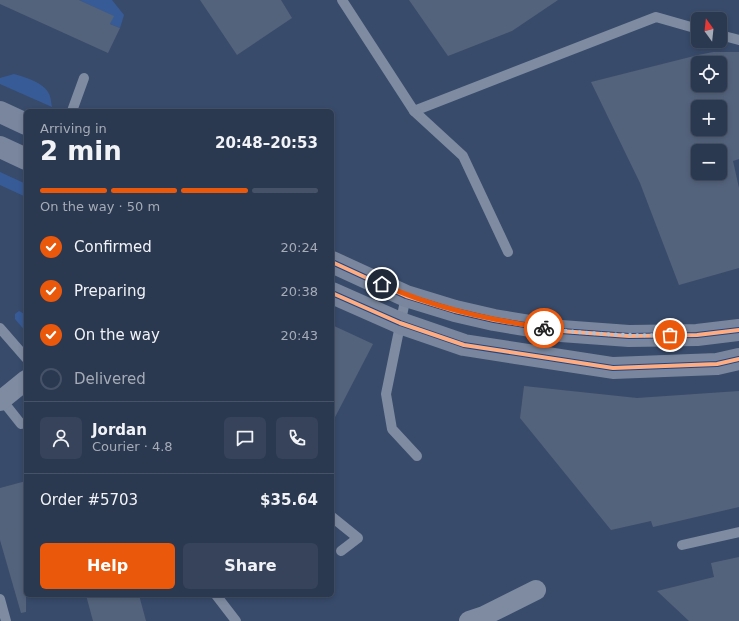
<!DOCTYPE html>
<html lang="en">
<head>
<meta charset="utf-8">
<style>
	:root { --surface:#2a3850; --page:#36435a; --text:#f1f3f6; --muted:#a5acb7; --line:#465267; --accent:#ea580c }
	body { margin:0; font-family:"DejaVu Sans",sans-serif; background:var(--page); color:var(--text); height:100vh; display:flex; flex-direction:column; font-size:15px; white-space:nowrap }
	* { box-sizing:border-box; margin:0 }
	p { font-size:13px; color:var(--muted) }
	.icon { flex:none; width:22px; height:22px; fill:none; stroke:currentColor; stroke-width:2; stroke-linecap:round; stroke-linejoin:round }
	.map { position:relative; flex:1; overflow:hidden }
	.drawer { position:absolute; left:24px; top:109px; width:310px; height:488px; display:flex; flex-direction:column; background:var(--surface); border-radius:6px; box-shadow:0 2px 6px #0003,0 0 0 1px var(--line) }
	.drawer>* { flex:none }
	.needle { width:26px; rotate:345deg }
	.tools { position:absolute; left:691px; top:12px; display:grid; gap:8px }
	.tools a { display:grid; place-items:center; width:36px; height:36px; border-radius:6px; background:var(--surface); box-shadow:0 2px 6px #0003,0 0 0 1px var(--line); font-size:20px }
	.pin { position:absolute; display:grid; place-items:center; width:34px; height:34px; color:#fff; margin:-17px; border:2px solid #fff; border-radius:50%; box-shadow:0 1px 4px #0007 }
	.courier { position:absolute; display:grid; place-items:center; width:40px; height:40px; margin:-20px; border:3px solid #ea580c; border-radius:50%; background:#fff; color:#222; box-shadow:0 1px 5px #0007 }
	.head em { font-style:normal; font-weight:700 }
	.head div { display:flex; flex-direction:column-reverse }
	.head { display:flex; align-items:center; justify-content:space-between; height:68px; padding:0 16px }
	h1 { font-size:26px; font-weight:700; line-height:30px }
	.bar { display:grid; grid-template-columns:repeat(4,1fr); gap:6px 4px; align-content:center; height:48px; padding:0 16px }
	.bar i { height:5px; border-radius:3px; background:var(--line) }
	.bar .on { background:var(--accent) }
	.bar p { grid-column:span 4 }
	.line { display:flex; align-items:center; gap:10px; padding:0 16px; border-top:1px solid var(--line) }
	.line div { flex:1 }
	.round { display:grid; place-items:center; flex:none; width:42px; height:42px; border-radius:6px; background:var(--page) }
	ol { padding:0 16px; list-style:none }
	li { display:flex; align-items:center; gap:12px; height:44px }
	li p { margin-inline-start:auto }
	li .icon { padding:4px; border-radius:50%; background:var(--accent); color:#fff; stroke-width:4 }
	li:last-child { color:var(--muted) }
	li i { width:22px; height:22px; border:2px solid var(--line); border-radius:50% }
	.cta { display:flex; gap:8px; margin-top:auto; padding:8px 16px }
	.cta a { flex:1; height:46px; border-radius:6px; background:var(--accent); color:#fff; font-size:16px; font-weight:700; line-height:46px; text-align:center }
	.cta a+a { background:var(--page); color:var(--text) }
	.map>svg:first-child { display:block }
</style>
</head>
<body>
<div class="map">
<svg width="739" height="621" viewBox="0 0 739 621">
	<rect width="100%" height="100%" fill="#384b6b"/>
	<!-- green -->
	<g fill="#375b97">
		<path d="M79,0H112L124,15L120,28L110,24L113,16Z"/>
		<path d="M14,74C25,77 42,82 48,92C51,96 51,103 52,107L0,84V78Z"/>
		<path d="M0,172L26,184V197L0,185Z"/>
		<path d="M19,311L26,315V332L15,319V314Z"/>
	</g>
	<!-- building -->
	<g fill="#54637c" fill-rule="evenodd">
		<path d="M0,0H79L114,16L110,24L120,28L108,53L0,4Z"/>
		<path d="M200,0H281L292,18L237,55Z"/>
		<path d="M409,0H558L512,31L448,56Z"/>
		<path d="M713,52H739V159L733,161L739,188V268L679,285L640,183L591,82L698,55ZM698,63H720V85H698ZM698,107H720V129H698ZM698,151H720V173H698Z"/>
		<path d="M332,325L373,344L332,423Z"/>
		<path d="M524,386L637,398L739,391V507L653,527L651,521L611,530L520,418Z"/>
		<path d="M26,481V612L21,613L0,540V488Z"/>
		<path d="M739,557V621H689L657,591L714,577L711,563Z"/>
		<path d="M86,595H139L146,621H93Z"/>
	</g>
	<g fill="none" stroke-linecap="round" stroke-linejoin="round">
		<!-- service -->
		<g stroke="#7e8ba1" stroke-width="10">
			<path d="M342,0L414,111L656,17L698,29"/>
			<path d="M720,35L739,40"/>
			<path d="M72,111L84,78"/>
			<path d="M414,111L463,156L508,252"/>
			<path d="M406,296L386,394L392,429L417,456"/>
			<path d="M0,328L26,358"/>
			<path d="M2,400L21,424"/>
			<path d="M332,517L358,538L341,551"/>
			<path d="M682,545L739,532"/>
			<path d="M216,595L236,621"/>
			<path d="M0,599L6,621"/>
		</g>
		<!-- minor -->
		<g stroke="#7e8ba1" stroke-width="20">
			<path d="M0,401L26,380"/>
			<path d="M469,621L484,616L536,590"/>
		</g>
		<!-- secondary -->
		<g stroke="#79869d" stroke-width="22">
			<path d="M0,112L26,124"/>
			<path d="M0,147L26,159"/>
			<path d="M332,262L406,296L455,311L494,320L561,331L629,336L697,335L739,330"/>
			<path d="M332,293L400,323L464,345L613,368L717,364L739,359"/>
		</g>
		<!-- cycleway casing -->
		<g stroke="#234580" stroke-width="6">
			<g id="cycleway">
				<path d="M332,262L406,296L455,311L494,320L561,331L629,336L697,335L739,330"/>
				<path d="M332,293L400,323L464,345L613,368L717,364L739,359"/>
			</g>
		</g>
		<!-- cycleway -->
		<use href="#cycleway" stroke="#ffac80" stroke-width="4"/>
	</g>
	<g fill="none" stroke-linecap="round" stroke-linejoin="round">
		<!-- done -->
		<path stroke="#b9c0cb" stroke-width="4" stroke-dasharray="0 7.2" d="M544,328C586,334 628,336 670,335"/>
		<!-- route -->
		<path stroke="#ea580c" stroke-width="5" d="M382,284C433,308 488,319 544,328"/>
	</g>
</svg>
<div class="tools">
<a><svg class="needle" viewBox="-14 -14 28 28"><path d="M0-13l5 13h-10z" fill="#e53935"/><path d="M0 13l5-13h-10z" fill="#a5acb7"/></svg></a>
<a><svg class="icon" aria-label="locate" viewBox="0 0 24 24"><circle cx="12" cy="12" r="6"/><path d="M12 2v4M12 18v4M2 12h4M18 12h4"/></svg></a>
<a>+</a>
<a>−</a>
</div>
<div class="pin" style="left:670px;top:335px;background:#ea580c"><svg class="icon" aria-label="bag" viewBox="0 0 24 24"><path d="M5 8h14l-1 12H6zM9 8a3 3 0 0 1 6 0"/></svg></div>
<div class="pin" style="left:382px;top:284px;background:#1f2937"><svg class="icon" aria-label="home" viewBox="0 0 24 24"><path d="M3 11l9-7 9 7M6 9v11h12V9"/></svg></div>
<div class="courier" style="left:544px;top:328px"><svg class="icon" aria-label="bike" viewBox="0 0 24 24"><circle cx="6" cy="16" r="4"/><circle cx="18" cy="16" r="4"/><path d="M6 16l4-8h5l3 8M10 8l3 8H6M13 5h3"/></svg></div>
<section class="drawer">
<div class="head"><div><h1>2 min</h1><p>Arriving in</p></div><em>20:48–20:53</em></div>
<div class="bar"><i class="on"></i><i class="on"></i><i class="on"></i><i></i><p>On the way · 50 m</p></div>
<ol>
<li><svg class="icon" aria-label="check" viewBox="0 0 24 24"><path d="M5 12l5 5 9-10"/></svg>Confirmed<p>20:24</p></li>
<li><svg class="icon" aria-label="check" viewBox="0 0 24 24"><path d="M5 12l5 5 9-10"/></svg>Preparing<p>20:38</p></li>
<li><svg class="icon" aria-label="check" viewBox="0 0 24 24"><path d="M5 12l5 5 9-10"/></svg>On the way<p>20:43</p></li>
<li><i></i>Delivered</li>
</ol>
<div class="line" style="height:72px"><a class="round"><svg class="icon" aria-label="person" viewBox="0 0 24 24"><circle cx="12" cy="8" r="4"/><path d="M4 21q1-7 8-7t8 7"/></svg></a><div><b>Jordan</b><p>Courier · 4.8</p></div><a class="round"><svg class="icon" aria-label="chat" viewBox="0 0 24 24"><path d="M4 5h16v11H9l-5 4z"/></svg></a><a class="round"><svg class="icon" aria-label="phone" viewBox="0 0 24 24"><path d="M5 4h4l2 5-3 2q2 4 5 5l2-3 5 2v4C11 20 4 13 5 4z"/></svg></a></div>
<div class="line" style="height:52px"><div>Order #5703</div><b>$35.64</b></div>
<div class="cta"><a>Help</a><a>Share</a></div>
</section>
</div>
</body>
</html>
